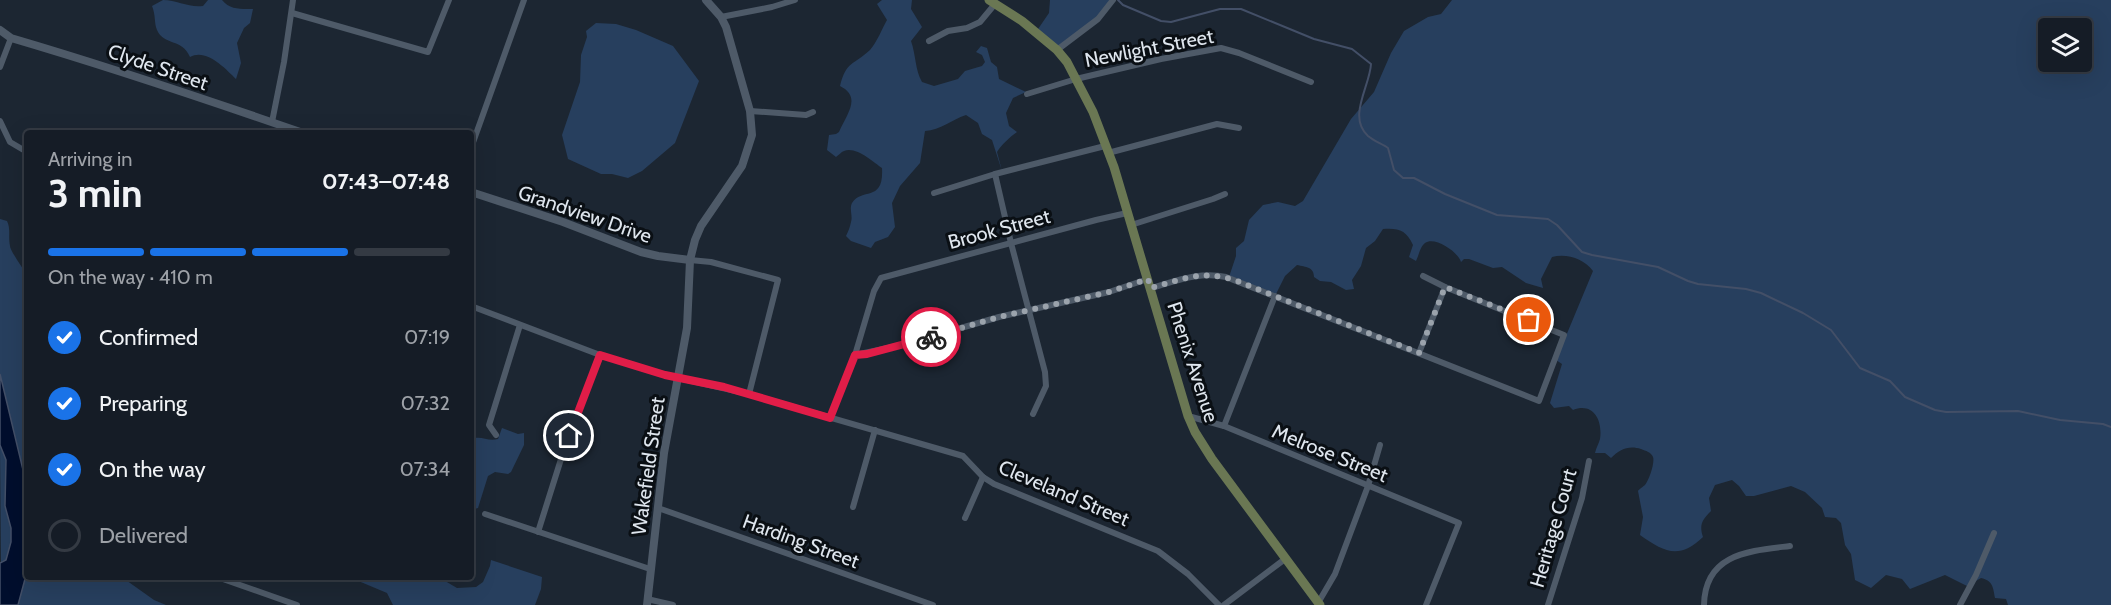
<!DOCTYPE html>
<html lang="en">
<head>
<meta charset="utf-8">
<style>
	:root { --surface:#151c26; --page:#222932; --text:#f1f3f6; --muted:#9da1a7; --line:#343a43; --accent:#1a73e8 }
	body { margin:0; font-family:Cabin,sans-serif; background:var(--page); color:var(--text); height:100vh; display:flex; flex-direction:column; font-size:22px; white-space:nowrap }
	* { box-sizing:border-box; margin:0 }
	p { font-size:20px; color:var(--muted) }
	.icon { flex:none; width:33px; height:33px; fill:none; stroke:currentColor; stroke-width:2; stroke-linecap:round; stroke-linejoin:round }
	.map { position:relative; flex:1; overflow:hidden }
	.details { position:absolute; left:24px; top:130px; width:450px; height:450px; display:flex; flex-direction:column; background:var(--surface); border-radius:6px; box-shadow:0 6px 24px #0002,0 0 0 2px var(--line) }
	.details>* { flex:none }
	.tools { position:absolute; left:2038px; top:18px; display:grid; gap:12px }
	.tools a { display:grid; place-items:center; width:54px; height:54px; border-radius:6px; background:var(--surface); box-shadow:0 6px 24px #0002,0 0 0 2px var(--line); font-size:30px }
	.pin { position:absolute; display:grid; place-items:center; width:51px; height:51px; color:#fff; margin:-26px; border:3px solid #fff; border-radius:50%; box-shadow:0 2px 6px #0007 }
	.courier { position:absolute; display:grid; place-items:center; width:60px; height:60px; margin:-30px; border:4px solid #e11d48; border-radius:50%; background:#fff; color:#222; box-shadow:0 2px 8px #0007 }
	.overview em { font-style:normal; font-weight:700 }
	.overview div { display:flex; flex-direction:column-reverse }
	.overview { display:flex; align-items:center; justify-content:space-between; height:102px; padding:0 24px }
	h1 { font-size:39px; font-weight:700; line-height:45px }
	.bar { display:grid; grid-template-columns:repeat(4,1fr); gap:9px 6px; align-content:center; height:72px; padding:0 24px }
	.bar i { height:8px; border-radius:4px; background:var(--line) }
	.bar .on { background:var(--accent) }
	.bar p { grid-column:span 4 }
	ol { padding:0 24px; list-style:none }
	li { display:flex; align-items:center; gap:18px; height:66px }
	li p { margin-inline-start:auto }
	li .icon { padding:6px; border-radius:50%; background:var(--accent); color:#fff; stroke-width:4 }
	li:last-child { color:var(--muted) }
	li i { width:33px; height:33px; border:3px solid var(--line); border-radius:50% }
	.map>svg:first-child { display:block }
</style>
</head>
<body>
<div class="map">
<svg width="2111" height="605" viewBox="0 0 2111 605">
	<rect width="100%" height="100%" fill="#1c2632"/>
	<!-- green -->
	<g fill="#273f5e" fill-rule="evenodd">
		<path d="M163,0C177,0 189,8 203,6L208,0H222C230,10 241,9 253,9L250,23L244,28L237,43L241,63L236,79C225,68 206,48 190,57C182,38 164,46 157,30C154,23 156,16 152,6Z"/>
		<path d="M882,0H912L911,9L922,27L911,41C916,55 915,70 922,82L934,86L958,79L965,71L982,66L985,62L982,55L976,52L981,46L987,48L991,62L997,67L999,79L1026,92L1013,98L1006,113L1009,126L1017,132C1010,137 1002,144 997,152L1002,171L992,140L982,134L978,123L966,115C951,120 941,130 925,131L920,163L900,186L892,203L895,227L888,237L875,242L871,248L851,241L846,236C848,232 850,227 851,222C853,216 849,209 852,203C862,187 884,203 882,168C873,162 856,146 844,151C841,152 839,155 836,157L827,150L829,135L836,134L839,132C847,114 862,97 840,86C846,61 854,65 870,50C877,42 882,29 887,20L877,4Z"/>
		<path d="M1050,0H1114L1101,16L1060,50L1036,32L1049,13Z"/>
		<path d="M1452,0H2111V605H2008L2006,599L1995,598C1993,587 1993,581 1981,578L1967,586L1945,575L1910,589L1902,579L1886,575L1871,588L1855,580L1851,554L1845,545L1841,523L1836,518L1825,517L1822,508L1805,492L1791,486L1754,496H1746L1739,486L1732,480L1715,485L1709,498L1711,511C1702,520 1699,525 1703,537C1679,560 1664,552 1640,535L1643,517L1638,491C1638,490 1645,485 1645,485C1649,480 1655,463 1653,457C1651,452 1646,451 1641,449C1629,445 1620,449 1611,458L1605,453H1595C1596,448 1599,443 1600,439C1603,420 1593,402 1573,410L1569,406L1554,408L1550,403L1562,364L1556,360L1593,271C1584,259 1567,253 1552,257L1541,279L1543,288L1526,283L1502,267L1493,268L1469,259H1464L1461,262C1458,252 1435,236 1425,243C1420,247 1419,255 1416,261L1409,257L1413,245C1406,230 1399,228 1383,229L1375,241L1366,248L1361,266L1352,280L1354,289L1346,290L1331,282L1320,281L1314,277C1314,267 1306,267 1297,265L1285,276L1275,296L1229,277L1236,256V248L1244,241L1249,220L1263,205L1278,202L1295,206L1303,201L1351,119L1374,92L1391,53L1404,31L1428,17L1441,14ZM2049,28H2082V62H2049Z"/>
		<path d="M596,23L616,24L636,30L673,46L699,81L675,143L642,171L628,178L612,174H601L568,159L562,135L580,82L581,55L587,37L586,31Z"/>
		<path d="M0,219L7,221C11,229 8,236 10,246C10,251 24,269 27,276V561L23,526L25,501L0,374Z"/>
		<path d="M502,428L518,434L524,433V445L511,472L508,474L495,472L488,476L478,508L471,510V439C482,435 487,442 498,439Z"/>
		<path d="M0,445L6,459L5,506L11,528V543L6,560L1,563Z"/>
		<path d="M491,560L542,577L541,589L535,605H393L387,593L356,580L340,578H440L457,588L476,587L483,582L490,566Z"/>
		<path d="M27,562V578H123L154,600L166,605H18L25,579Z"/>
	</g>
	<!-- water -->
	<path fill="#000e2d" stroke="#434f67" stroke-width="1.5" d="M0,374L24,474L23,526L27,562L25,579L18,605H0V563L6,560L11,542V528L5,506L6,460L0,445Z"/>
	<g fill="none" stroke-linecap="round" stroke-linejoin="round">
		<!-- stream -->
		<path stroke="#434f67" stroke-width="2" d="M1118,0L1123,5L1161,21L1171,22L1220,9H1241L1314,39L1352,49L1371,64C1370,86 1347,117 1368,136C1374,141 1382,144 1388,148L1394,170L1403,178H1414L1445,194L1497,215L1548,219L1557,225L1582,252L1592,255L1658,267L1688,281L1698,284L1746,289L1761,293L1803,313L1831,330L1860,368L1890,381L1905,397L1935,410L1946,412L2018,411L2060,420L2103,424L2111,427"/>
		<!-- minor -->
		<g stroke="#4e5a68" stroke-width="6">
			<path d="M292,13L428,52L449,0"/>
			<path d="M721,17L772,7L795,0"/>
			<path d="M929,41L948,31L967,28L980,22L995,4"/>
			<path d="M1057,50L1098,19L1113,0"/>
			<path d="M0,67L11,38"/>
			<path d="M1027,94L1076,79L1161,59L1221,48L1239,53L1311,82"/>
			<path d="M750,111L806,115L813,112"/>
			<path d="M0,121L10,142L27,152"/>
			<path d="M272,122L284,62L293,0"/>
			<path d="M471,148L524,0"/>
			<path d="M1108,153L1217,124L1239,128"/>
			<path d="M995,174L1011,243L1045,372L1046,386L1033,414"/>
			<path d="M934,193L995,174L1105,146"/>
			<path d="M1131,225L1213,199L1225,194"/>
			<path d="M690,260L711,262L778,280L749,394"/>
			<path d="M1151,288C1176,281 1200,271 1226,277L1539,401L1564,335L1445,287L1423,276"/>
			<path d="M471,306L600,355L665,375L749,394L963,456L983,477L994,484L1158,551L1188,574L1219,605"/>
			<path d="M1419,353L1445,287"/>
			<path d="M855,355L902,345L999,317L1109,292L1148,279"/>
			<path d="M1188,416L1224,426L1459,523L1426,605"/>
			<path d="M830,418L855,355L874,291L881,278L1096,220L1127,213"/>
			<path d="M1224,426L1275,296"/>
			<path d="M496,435L489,425L520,325"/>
			<path d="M853,507L875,430"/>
			<path d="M658,508L933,605"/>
			<path d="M485,514L650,569"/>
			<path d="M965,518L983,477"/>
			<path d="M538,532L562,456L600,355"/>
			<path d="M220,578L297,605"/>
			<path d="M647,599L673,605"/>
			<path d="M1318,603L1335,574L1368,486L1380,445"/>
			<path d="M1224,605L1285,559"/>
			<path d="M1548,605L1582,498L1589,461"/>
			<path d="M1704,605C1705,553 1750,551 1790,546"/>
			<path d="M1960,605L1976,575L1994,533"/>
		</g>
		<!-- tertiary -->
		<g stroke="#4e5a68" stroke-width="8">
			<path d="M0,30L11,38C110,67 208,100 306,134"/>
			<path d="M471,192L563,222L641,252L658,256L690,260"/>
			<path d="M647,605L664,453L687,328L690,260L695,240L701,226L742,166L752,135L750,111L726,27L721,17L706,0"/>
		</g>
		<!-- secondary -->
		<path stroke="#6a7753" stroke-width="9" d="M989,0L1022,21L1057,50L1067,62L1093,112L1114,167L1188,416L1195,432L1212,459L1320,605"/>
	</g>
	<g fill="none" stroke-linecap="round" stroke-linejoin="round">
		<!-- done -->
		<path stroke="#9ba3ac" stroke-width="6" stroke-dasharray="0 10.8" d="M931,337L999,317L1109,292L1148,279L1151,288C1183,279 1203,269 1237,281L1419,353L1445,287L1529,320"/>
		<!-- route -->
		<path stroke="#e11d48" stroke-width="8" d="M569,436L600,355L665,375L724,387L830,418L855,355L867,354L931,337"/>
	</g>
	<g text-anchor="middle" stroke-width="6" stroke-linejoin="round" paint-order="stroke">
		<!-- street labels -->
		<g font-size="20" fill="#dfe6ee" stroke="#0a0f14">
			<text transform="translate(1149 48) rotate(-11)" y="7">Newlight Street</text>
			<text transform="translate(158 67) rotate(19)" y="7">Clyde Street</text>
			<text transform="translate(585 214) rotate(19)" y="7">Grandview Drive</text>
			<text transform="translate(999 229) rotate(-15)" y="7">Brook Street</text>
			<text transform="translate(1193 362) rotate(72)" y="7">Phenix Avenue</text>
			<text transform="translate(1330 453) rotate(22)" y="7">Melrose Street</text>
			<text transform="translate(648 466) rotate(-82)" y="7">Wakefield Street</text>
			<text transform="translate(1064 493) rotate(23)" y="7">Cleveland Street</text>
			<text transform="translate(1553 528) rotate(-74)" y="7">Heritage Court</text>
			<text transform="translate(801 541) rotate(20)" y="7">Harding Street</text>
		</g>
	</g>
</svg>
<div class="tools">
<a><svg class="icon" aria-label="layers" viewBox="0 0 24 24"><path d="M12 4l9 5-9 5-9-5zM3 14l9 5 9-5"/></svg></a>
</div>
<div class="pin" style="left:1529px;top:320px;background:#ea580c"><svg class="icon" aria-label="bag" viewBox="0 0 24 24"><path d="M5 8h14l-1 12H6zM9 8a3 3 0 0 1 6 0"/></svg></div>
<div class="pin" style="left:569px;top:436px;background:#1f2937"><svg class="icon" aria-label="home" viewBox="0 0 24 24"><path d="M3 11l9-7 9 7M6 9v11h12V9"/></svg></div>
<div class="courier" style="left:931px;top:337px"><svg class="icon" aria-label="bike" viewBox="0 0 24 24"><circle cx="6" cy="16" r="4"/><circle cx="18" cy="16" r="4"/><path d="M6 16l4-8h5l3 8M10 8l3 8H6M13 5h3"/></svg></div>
<section class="details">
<div class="overview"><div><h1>3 min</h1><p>Arriving in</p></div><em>07:43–07:48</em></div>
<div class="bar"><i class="on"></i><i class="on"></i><i class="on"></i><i></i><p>On the way · 410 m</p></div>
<ol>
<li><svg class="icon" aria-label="check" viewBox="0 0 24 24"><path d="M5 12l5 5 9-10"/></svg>Confirmed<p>07:19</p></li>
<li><svg class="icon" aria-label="check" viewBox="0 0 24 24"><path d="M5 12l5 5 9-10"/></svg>Preparing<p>07:32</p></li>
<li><svg class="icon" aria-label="check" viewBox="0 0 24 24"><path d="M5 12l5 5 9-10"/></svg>On the way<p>07:34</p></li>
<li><i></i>Delivered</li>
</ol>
</section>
</div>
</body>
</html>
